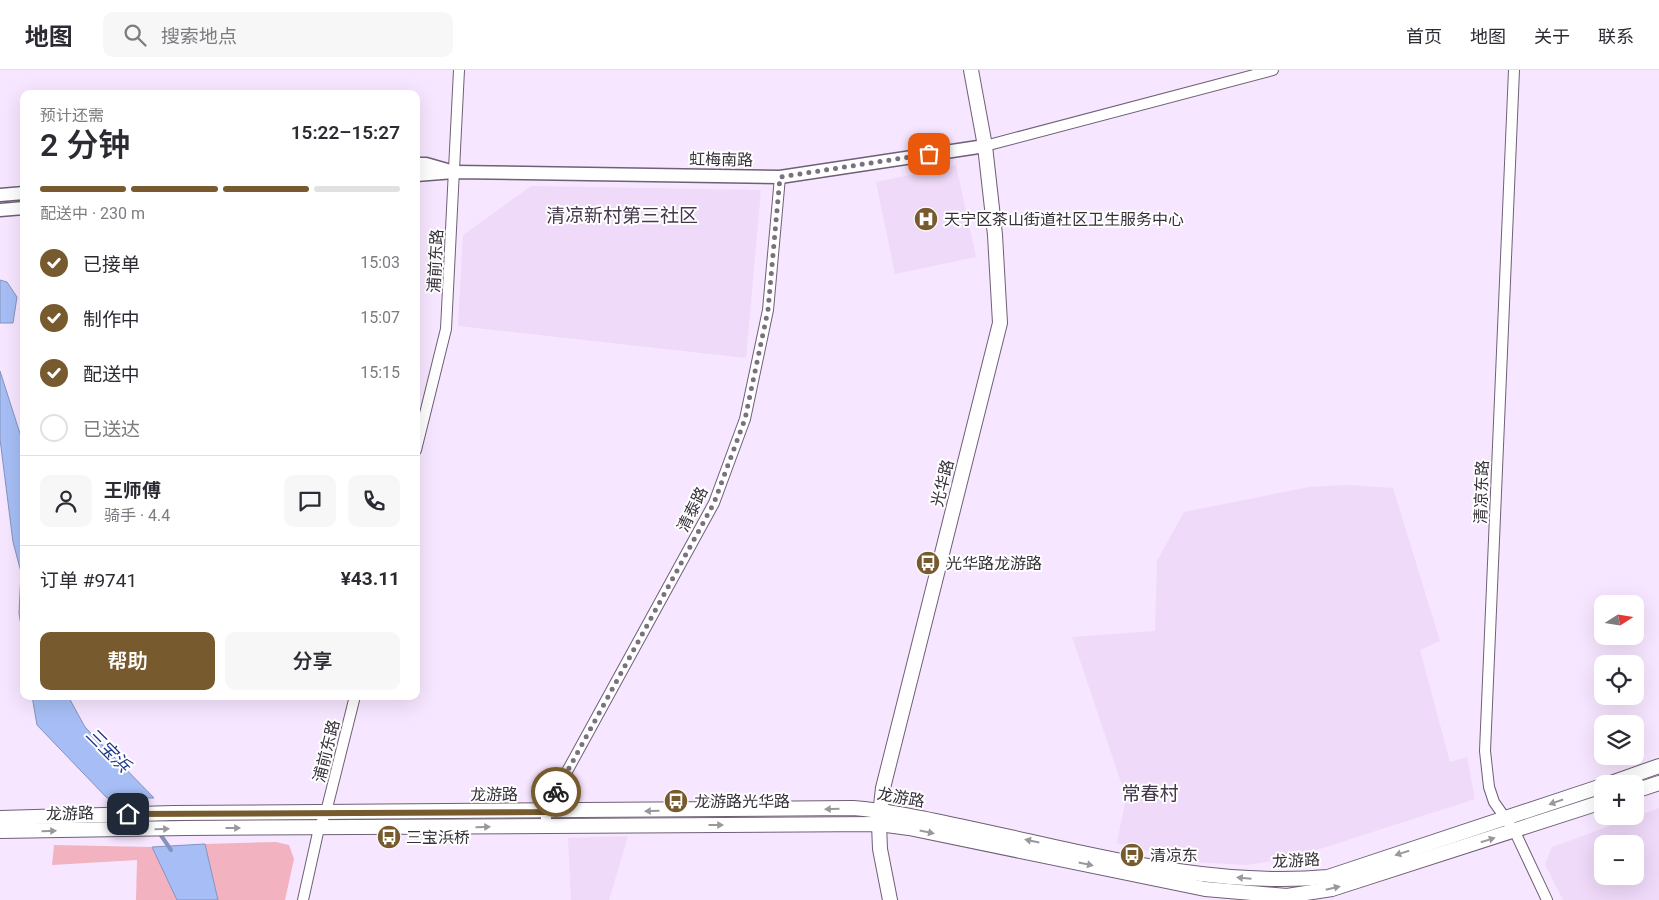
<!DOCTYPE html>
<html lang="zh">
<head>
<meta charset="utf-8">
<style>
	:root { --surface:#fff; --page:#f7f7f7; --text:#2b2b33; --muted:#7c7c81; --line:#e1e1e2; --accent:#775a2d }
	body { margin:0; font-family:Roboto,"Noto Sans SC",sans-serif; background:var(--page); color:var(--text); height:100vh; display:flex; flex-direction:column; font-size:19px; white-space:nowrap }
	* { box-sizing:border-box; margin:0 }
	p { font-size:16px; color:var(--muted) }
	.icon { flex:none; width:28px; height:28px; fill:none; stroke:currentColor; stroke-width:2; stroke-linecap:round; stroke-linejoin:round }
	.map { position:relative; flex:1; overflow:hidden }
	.side { position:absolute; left:20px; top:20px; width:400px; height:610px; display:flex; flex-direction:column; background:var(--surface); border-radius:10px; box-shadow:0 5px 20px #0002 }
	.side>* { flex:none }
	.needle { width:32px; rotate:78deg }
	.controls { position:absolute; left:1594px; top:525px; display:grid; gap:10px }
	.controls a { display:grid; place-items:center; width:50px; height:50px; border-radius:10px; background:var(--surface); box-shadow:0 5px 20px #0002; font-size:25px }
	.pin { position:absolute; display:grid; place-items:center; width:42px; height:42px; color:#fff; margin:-21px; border-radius:10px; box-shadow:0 2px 8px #0006 }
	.courier { position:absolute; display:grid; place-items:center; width:50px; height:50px; margin:-25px; border:4px solid #775a2d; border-radius:50%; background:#fff; color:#222; box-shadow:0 1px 6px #0007 }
	.overview em { font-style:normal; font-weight:600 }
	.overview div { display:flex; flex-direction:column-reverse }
	.overview { display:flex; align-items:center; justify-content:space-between; height:85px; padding:0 20px }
	h1 { font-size:32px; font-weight:600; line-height:38px }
	.bar { display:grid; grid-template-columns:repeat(4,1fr); gap:8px 5px; align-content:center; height:60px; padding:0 20px }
	.bar i { height:6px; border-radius:4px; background:var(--line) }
	.bar .selected { background:var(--accent) }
	.bar p { grid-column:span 4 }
	.line { display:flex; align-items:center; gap:12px; padding:0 20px; border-top:1px solid var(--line) }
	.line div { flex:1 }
	.round { display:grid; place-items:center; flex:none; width:52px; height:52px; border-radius:10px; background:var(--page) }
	ol { padding:0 20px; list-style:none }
	li { display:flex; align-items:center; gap:15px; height:55px }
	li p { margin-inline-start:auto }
	li .icon { padding:5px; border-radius:50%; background:var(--accent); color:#fff; stroke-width:4 }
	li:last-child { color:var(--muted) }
	li i { width:28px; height:28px; border:2px solid var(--line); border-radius:50% }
	.primary-button { display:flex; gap:10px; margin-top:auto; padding:10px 20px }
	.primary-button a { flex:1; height:58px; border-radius:10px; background:var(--accent); color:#fff; font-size:20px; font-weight:600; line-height:58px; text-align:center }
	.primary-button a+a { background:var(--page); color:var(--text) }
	header { display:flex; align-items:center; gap:30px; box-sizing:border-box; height:70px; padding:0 25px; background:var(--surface); border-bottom:1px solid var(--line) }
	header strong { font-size:24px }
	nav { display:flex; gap:28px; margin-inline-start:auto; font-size:18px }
	.search { width:350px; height:45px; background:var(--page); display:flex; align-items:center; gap:12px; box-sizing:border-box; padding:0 18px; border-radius:10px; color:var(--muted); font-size:19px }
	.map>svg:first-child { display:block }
</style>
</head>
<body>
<header>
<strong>地图</strong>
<div class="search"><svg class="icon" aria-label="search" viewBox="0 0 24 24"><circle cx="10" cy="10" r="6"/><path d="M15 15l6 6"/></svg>搜索地点</div>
<nav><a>首页</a><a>地图</a><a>关于</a><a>联系</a></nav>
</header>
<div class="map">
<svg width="1659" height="830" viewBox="0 0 1659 830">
	<rect width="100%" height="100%" fill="#f7e6ff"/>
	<!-- built -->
	<g fill="#efdaf9" fill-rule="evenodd">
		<path d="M956,95L976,187L895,204L876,112Z"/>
		<path d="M531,116L761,120L746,288L458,256L463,165Z"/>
		<path d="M1347,415L1393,418L1440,571L1420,580L1450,692L1467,687L1475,729L1292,788L1246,795L1196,792L1117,773L1126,727L1072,567L1155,561L1157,491L1184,442L1309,417Z"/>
		<path d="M1659,738V830H1563L1545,794L1552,777ZM1602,774H1635V806H1602Z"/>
		<path d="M628,766L609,830H571L568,768Z"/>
	</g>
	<!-- green -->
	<g fill="#f2b2c0">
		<path d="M276,772L289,775L294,789L285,830H218L205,774Z"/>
		<path d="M54,775L152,777L177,830H136L137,790L52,795Z"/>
	</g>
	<!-- water -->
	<g fill="#a6bef5" stroke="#8493bd">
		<path d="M0,210L7,212L17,227L13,253H0Z"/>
		<path d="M0,301L24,376V575L19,543L21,502L13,472L0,369Z"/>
		<path d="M32,626H68L85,657L154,728H107L37,655Z"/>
		<path d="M205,774L218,830H177L152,777Z"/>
	</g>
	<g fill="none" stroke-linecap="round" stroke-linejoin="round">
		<!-- stream -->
		<g stroke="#8493bd" stroke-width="4">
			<path d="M131,725L142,739"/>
			<path d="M158,761L171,780"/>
		</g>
		<!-- minor casing -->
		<g stroke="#6e6075" stroke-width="12">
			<g id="minor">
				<path d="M1514,0L1485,681L1489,717L1494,732L1515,762L1547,830"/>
				<path d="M985,76L1273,0"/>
				<path d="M416,380L446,259L459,0"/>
				<path d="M546,756V742L565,705L714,433L745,349L768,240L780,107"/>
				<path d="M303,830L319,758L326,742L355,626"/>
			</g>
		</g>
		<!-- tertiary casing -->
		<g stroke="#6e6075" stroke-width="15">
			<g id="tertiary">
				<path d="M416,94H426L447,100"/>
				<path d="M416,105L454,102L780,107L985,76"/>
				<path d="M0,125L24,123"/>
				<path d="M0,140L24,138"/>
			</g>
		</g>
		<!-- secondary casing -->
		<g stroke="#6e6075" stroke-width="16">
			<g id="secondary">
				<path d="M1608,714L1659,696"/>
				<path d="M1635,721L1659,713"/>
				<path d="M0,748L173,743L853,738C892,741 930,750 969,758C1087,783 1206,818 1328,807L1602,716"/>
				<path d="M0,761L185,758L879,754L909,758L1205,819L1287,826L1332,819L1602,732"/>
				<path d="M890,830L880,779L879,754L883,718L1000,253L995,165L985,76L971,0"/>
			</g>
		</g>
		<!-- minor -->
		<use href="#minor" stroke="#fff" stroke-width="10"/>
		<!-- tertiary -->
		<use href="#tertiary" stroke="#fff" stroke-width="12"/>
		<!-- secondary -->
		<use href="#secondary" stroke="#fff" stroke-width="14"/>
	</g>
	<!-- one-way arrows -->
	<defs><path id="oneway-solid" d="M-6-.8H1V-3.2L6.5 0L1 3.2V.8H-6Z" transform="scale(1.25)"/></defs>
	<g fill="#9a989c">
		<use href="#oneway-solid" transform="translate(1556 732) rotate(161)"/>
		<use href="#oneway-solid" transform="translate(832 739) rotate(179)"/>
		<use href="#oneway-solid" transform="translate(652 741) rotate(179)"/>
		<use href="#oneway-solid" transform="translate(716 755)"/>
		<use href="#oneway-solid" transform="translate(483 757) rotate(-1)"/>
		<use href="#oneway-solid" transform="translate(233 758)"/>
		<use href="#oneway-solid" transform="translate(162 759) rotate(-2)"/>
		<use href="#oneway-solid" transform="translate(49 761) rotate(-1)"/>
		<use href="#oneway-solid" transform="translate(927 762) rotate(12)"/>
		<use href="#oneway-solid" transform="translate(1488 770) rotate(-17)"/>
		<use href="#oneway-solid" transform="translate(1032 771) rotate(-168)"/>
		<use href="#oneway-solid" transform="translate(1402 783) rotate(162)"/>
		<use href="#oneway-solid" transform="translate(1086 794) rotate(12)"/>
		<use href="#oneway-solid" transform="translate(1244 808) rotate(-175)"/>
		<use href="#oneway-solid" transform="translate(1333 818) rotate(-13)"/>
	</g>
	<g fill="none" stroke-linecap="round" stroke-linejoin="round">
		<!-- done -->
		<path stroke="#7a707e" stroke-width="5" stroke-dasharray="0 9" d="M556,722L714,433L745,349L768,240L780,107L929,84"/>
		<!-- route -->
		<path stroke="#775a2d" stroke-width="6" d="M128,744L546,742L556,722"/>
	</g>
	<!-- icons -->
	<defs>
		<g id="hospital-disc" transform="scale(1.25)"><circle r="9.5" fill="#775a2d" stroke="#fff"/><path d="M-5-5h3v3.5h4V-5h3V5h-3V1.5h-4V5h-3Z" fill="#fff"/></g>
		<g id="bus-disc" transform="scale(1.25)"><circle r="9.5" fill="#775a2d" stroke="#fff"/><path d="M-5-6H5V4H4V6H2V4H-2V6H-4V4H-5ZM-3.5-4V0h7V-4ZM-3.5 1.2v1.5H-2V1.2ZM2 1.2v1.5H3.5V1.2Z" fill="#fff"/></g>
	</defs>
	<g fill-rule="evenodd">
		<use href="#hospital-disc" x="926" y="149"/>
		<use href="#bus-disc" x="928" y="493"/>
		<use href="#bus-disc" x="676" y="731"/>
		<use href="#bus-disc" x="389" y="767"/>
		<use href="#bus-disc" x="1132" y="785"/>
	</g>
	<g text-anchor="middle" stroke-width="4" stroke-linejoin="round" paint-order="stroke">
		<!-- street labels -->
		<g font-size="16" fill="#363039" stroke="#fff">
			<text transform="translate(721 89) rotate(1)" y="6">虹梅南路</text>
			<text transform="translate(435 191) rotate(-87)" y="6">浦前东路</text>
			<text transform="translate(942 413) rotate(-76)" y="6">光华路</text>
			<text transform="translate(1481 422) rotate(-88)" y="6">清凉东路</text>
			<text transform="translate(692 439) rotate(-64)" y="6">清泰路</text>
			<text transform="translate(326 681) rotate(-76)" y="6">浦前东路</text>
			<text x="494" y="730">龙游路</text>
			<text transform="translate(901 727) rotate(10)" y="6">龙游路</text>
			<text transform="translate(70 743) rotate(-1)" y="6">龙游路</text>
			<text transform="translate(1296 790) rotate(-3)" y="6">龙游路</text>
		</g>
		<!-- poi labels -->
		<g font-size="16" fill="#363039" stroke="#fff" text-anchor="start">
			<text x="944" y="155">天宁区茶山街道社区卫生服务中心</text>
			<text x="946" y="499">光华路龙游路</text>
			<text x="694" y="737">龙游路光华路</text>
			<text x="406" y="773">三宝浜桥</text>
			<text x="1150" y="791">清凉东</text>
		</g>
		<!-- water labels -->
		<g font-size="18" font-style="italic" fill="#203987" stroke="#fff">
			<text transform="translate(108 680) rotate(45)" y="6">三宝浜</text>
		</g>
		<!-- quarter labels -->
		<g font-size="19" fill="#44374b" stroke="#fff">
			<text x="622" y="152">清凉新村第三社区</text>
			<text x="1150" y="730">常春村</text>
		</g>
	</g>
</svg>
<div class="controls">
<a><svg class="needle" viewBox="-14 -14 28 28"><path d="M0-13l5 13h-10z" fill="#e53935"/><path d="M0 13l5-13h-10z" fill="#7c7c81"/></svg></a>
<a><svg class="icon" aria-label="locate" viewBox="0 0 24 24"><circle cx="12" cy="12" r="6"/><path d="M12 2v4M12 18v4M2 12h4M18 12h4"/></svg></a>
<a><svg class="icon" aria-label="layers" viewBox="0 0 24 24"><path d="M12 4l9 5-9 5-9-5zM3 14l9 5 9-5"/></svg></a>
<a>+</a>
<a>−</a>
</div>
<div class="pin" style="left:929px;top:84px;background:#ea580c"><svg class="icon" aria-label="bag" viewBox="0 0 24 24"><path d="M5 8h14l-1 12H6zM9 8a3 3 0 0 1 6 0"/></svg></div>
<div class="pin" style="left:128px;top:744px;background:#1f2937"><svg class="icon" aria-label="home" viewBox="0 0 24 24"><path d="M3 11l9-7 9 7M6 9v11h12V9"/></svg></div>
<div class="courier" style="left:556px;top:722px"><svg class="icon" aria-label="bike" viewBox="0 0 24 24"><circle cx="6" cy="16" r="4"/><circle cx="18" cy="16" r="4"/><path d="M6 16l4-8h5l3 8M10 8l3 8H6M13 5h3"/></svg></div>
<section class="side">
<div class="overview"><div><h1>2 分钟</h1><p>预计还需</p></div><em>15:22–15:27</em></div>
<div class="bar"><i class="selected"></i><i class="selected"></i><i class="selected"></i><i></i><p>配送中 · 230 m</p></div>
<ol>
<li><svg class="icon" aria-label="check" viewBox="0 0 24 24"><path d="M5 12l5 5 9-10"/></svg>已接单<p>15:03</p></li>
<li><svg class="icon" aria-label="check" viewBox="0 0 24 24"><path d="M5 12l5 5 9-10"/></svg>制作中<p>15:07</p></li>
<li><svg class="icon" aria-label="check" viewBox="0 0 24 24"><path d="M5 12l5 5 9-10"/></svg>配送中<p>15:15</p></li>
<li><i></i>已送达</li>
</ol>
<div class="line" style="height:90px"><a class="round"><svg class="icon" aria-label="person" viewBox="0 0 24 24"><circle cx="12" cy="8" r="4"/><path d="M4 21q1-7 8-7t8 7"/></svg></a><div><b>王师傅</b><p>骑手 · 4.4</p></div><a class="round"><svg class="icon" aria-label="chat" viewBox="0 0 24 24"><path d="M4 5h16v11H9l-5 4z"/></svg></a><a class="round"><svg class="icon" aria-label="phone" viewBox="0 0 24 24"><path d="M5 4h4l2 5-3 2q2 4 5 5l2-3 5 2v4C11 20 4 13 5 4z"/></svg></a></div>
<div class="line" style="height:65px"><div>订单 #9741</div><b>¥43.11</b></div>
<div class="primary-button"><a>帮助</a><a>分享</a></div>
</section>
</div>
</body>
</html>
